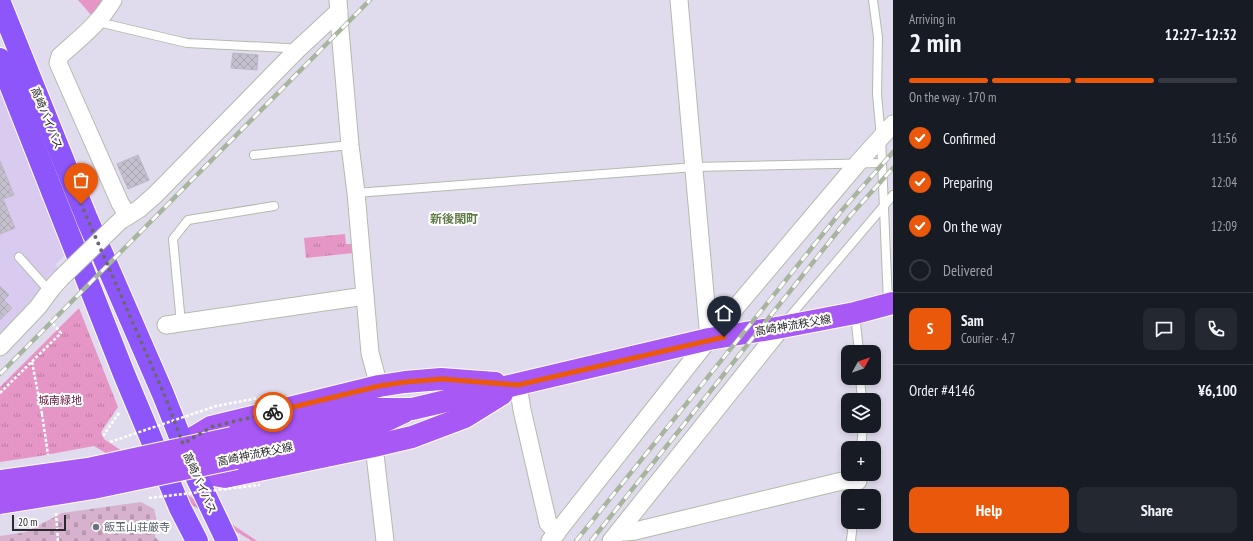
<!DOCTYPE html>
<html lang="en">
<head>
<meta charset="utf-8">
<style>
	:root { --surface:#171b24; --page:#242831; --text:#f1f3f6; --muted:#9ea1a6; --line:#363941; --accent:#ea580c }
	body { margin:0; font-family:"PT Sans Narrow","Noto Sans JP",sans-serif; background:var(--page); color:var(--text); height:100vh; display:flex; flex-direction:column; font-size:15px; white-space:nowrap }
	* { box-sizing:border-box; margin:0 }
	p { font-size:13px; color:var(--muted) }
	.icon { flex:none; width:22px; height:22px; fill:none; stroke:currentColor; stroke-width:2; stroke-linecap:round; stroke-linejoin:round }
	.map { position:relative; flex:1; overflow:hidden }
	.sheet { display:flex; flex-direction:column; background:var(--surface); width:360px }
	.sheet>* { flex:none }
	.needle { width:26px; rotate:50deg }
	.tools { position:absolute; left:841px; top:345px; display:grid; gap:8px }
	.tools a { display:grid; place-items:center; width:40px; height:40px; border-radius:8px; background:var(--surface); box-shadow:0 2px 6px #0003; font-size:20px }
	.scale { position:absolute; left:12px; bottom:10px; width:54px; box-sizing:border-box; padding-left:4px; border:2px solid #2a2a2a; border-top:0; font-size:11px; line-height:14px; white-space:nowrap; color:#2a2a2a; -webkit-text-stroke:3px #fff; paint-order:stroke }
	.pin { position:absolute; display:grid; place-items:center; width:34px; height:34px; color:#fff; margin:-41px -17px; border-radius:50% 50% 50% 0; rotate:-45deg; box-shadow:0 0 4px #0007 }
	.pin .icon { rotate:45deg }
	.courier { position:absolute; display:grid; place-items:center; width:40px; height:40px; margin:-20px; border:3px solid #ea580c; border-radius:50%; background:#fff; color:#222; box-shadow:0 1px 5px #0007 }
	.overview em { font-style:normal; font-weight:700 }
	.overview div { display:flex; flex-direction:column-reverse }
	.overview { display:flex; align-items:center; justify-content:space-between; height:68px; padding:0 16px }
	h1 { font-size:26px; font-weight:700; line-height:30px }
	.bar { display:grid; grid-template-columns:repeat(4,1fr); gap:6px 4px; align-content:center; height:48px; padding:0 16px }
	.bar i { height:5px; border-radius:3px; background:var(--line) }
	.bar .current { background:var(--accent) }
	.bar p { grid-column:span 4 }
	.line { display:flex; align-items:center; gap:10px; padding:0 16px; border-top:1px solid var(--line) }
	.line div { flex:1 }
	.round { display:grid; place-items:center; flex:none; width:42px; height:42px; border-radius:8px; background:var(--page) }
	ol { padding:0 16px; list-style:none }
	li { display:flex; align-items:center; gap:12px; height:44px }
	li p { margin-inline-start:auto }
	li .icon { padding:4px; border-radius:50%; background:var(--accent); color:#fff; stroke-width:4 }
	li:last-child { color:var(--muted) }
	li i { width:22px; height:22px; border:2px solid var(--line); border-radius:50% }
	.primary-button { display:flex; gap:8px; margin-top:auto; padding:8px 16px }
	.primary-button a { flex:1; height:46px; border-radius:8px; background:var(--accent); color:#fff; font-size:16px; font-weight:700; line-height:46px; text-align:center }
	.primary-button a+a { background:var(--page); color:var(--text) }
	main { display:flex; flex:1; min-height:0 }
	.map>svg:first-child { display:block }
</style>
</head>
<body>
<main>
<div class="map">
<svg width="893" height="541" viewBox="0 0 893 541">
	<defs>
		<pattern id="cemetery-stones" width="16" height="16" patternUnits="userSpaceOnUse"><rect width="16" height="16" fill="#d7b2ce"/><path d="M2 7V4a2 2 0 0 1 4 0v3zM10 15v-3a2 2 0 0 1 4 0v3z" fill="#b999b1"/></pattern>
		<pattern id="park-tufts" width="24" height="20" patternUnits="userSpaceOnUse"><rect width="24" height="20" fill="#e596c6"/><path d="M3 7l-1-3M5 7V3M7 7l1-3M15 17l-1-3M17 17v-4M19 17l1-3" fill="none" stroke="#ba7ba1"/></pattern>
		<pattern id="building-cross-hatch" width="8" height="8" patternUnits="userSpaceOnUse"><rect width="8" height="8" fill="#c5c0ce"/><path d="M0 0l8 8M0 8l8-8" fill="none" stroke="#a9a5b1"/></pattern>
	</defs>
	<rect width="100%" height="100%" fill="#e1dced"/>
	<!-- education -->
	<path fill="#d9caef" d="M0,90L65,255L56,264L58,269L0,336Z"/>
	<!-- cemetery -->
	<path fill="url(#cemetery-stones)" d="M141,502L154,509L157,521L155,537L159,541H0V536L26,532L62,513Z"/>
	<!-- park -->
	<g fill="url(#park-tufts)">
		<path d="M78,0H102L92,16Z"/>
		<path d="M345,234L346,244H352L353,253L306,258L304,238Z"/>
		<path d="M79,308L118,407L101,432L104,439L257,541H252L94,446L40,456L0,462V387Z"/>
	</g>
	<!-- building -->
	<g fill="url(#building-cross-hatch)" stroke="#bcb5c8">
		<path d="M233,53L258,55L257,70L231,68Z"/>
		<path d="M138,155L149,180L128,189L117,164Z"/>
		<path d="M0,161L14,195L3,199L15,228L0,234Z"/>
		<path d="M0,286L9,295L4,300L12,308L0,320Z"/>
	</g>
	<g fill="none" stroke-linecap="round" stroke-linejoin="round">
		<!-- service casing -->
		<g stroke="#b2bbac" stroke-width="10">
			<g id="service">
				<path d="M873,0L878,37L877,94L881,138L888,303"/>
				<path d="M98,22L187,43L287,48L297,50"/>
				<path d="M254,155L350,145"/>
				<path d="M356,193L695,167L882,163"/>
				<path d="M19,257L44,285L52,288"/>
				<path d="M855,314L859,352"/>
				<path d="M786,321L893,195"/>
				<path d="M181,323L173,239L188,220L274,206"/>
				<path d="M860,378L862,400"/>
				<path d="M861,448L863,426"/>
				<path d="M856,496L859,479"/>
				<path d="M851,541L853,522"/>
			</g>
		</g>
		<!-- minor casing -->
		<g stroke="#b2bbac" stroke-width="19">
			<g id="minor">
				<path d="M113,0C99,24 80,38 60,56L58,63L120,203L128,216"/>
				<path d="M338,0L340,30L350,145L356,193L370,353L379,386"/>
				<path d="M679,0L709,339"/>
				<path d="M120,221L139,209L155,195L297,50L339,11"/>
				<path d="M166,325L365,296"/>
				<path d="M0,347L38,307L52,288L61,278"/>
				<path d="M518,385L522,410L548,523L557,533"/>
				<path d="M374,446L385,541"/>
				<path d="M620,530L625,532L635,531L842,481H858"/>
				<path d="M550,541L709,339L857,164L893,124"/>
				<path d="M611,541L782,327"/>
			</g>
		</g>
		<!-- primary casing -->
		<g stroke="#fff" stroke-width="24">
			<g id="primary">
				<path d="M232,438L363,409H412L709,339L782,327L855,313L893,303"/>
				<path d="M176,451L183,444L211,427L379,386L405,382L441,379L495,383"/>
				<path d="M236,458L368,429L404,412"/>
				<path d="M181,469L225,477L374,446L412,437L465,417L502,394"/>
			</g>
		</g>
		<!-- trunk casing -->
		<g stroke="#fff" stroke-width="24">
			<g id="trunk">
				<path d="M0,3L87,219L163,394L194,472L227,541"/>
				<path d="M0,59L124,374L180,508L197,541"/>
			</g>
		</g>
		<!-- path -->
		<g stroke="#fff" stroke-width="2.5" stroke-dasharray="3 2" stroke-linecap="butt">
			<path d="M32,362L42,414"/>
			<path d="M0,393L61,333L49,319"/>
			<path d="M103,436L119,413"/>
		</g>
		<!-- service -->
		<use href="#service" stroke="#fff" stroke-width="8"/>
		<!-- minor -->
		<use href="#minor" stroke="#fff" stroke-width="17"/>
		<!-- primary -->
		<use href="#primary" stroke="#a758f5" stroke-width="22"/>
		<!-- trunk -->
		<use href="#trunk" stroke="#8c56fa" stroke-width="22"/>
		<!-- rail casing -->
		<g stroke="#a7b59e" stroke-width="4.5">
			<g id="rail">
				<path d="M0,374L370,0"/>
				<path d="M576,541L843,209L893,152"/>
				<path d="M591,541L850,216L893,168"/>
			</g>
		</g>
		<!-- rail -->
		<use href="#rail" stroke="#fff" stroke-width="3" stroke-dasharray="9" stroke-linecap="butt"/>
		<!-- minor-bridge casing -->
		<g stroke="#b2bbac" stroke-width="19" stroke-linecap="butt">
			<path id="minor-bridge" d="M61,278L120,221"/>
		</g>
		<!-- primary-bridge casing -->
		<g stroke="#fff" stroke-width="24" stroke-linecap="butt">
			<g id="primary-bridge">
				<path d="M0,481L88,469L232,438"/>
				<path d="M0,503L93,488L236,458"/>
			</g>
		</g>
		<!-- path-bridge -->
		<g stroke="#fff" stroke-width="2.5" stroke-dasharray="3 2" stroke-linecap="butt">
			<path d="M42,414L48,455"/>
			<path d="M110,442L216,406L264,397"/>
			<path d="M149,498L260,485"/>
			<path d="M56,513L58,541"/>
		</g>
		<!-- minor-bridge -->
		<use href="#minor-bridge" stroke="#fff" stroke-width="17"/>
		<!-- primary-bridge -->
		<use href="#primary-bridge" stroke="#a758f5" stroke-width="22"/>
	</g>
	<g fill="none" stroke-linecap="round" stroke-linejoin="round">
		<!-- done -->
		<path stroke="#6a686e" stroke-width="4" stroke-dasharray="0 7.2" d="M81,204L164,394L183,444L211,427L273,412"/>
		<!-- route -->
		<path stroke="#ea580c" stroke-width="5" d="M273,412L379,386L405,382L442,379L518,385L724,337"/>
	</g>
	<!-- markers -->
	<circle fill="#6b7280" stroke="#fff" stroke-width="1.5" cx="96" cy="527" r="4"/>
	<g text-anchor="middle" stroke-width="4" stroke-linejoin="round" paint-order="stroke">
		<!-- street labels -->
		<g font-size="11" fill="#2a2a2a" stroke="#fff">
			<text transform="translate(47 118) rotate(68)" y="4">高崎バイパス</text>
			<text transform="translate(793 325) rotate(-10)" y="4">高崎神流秩父線</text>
			<text transform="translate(255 454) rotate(-12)" y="4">高崎神流秩父線</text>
			<text transform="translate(200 483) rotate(66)" y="4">高崎バイパス</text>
		</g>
		<!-- park labels -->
		<g font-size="11" fill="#6a173e" stroke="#fff">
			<text x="60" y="404">城南緑地</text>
		</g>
		<!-- worship labels -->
		<g font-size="11" fill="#5b616d" stroke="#fff" text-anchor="start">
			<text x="104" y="531">飯玉山荘厳寺</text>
		</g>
		<!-- neighbourhood labels -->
		<g font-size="12" font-weight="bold" fill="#607c49" stroke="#fff">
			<text x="454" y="223">新後閑町</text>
		</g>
	</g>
</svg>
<div class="tools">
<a><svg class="needle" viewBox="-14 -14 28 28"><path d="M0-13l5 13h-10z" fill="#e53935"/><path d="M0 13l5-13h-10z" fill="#9ea1a6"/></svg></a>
<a><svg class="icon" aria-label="layers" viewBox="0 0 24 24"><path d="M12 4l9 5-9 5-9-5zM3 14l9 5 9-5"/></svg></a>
<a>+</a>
<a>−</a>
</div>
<div class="scale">20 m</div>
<div class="pin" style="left:81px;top:204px;background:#ea580c"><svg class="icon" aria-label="bag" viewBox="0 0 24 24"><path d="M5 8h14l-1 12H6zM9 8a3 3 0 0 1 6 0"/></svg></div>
<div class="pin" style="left:724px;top:337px;background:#1f2937"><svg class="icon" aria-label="home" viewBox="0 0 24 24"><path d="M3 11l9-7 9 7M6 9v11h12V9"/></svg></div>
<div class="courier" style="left:273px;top:412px"><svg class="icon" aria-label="bike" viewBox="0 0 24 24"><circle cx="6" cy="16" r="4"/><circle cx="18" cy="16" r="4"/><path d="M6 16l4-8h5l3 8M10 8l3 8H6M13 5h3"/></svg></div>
</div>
<section class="sheet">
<div class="overview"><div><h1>2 min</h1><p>Arriving in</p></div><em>12:27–12:32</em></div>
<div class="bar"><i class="current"></i><i class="current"></i><i class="current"></i><i></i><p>On the way · 170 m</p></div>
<ol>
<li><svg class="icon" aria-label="check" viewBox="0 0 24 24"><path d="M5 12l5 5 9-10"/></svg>Confirmed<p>11:56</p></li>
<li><svg class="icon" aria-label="check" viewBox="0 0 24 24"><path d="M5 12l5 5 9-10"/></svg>Preparing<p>12:04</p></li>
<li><svg class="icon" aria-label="check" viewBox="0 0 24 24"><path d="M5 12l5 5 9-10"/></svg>On the way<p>12:09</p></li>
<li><i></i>Delivered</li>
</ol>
<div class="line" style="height:72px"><b class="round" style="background:var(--accent);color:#fff">S</b><div><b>Sam</b><p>Courier · 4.7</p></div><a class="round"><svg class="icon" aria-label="chat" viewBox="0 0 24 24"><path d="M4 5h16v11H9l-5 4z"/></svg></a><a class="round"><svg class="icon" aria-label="phone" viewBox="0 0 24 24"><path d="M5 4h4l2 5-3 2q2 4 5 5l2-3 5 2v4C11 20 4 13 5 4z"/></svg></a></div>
<div class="line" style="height:52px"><div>Order #4146</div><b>¥6,100</b></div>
<div class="primary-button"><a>Help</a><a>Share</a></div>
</section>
</main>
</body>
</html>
